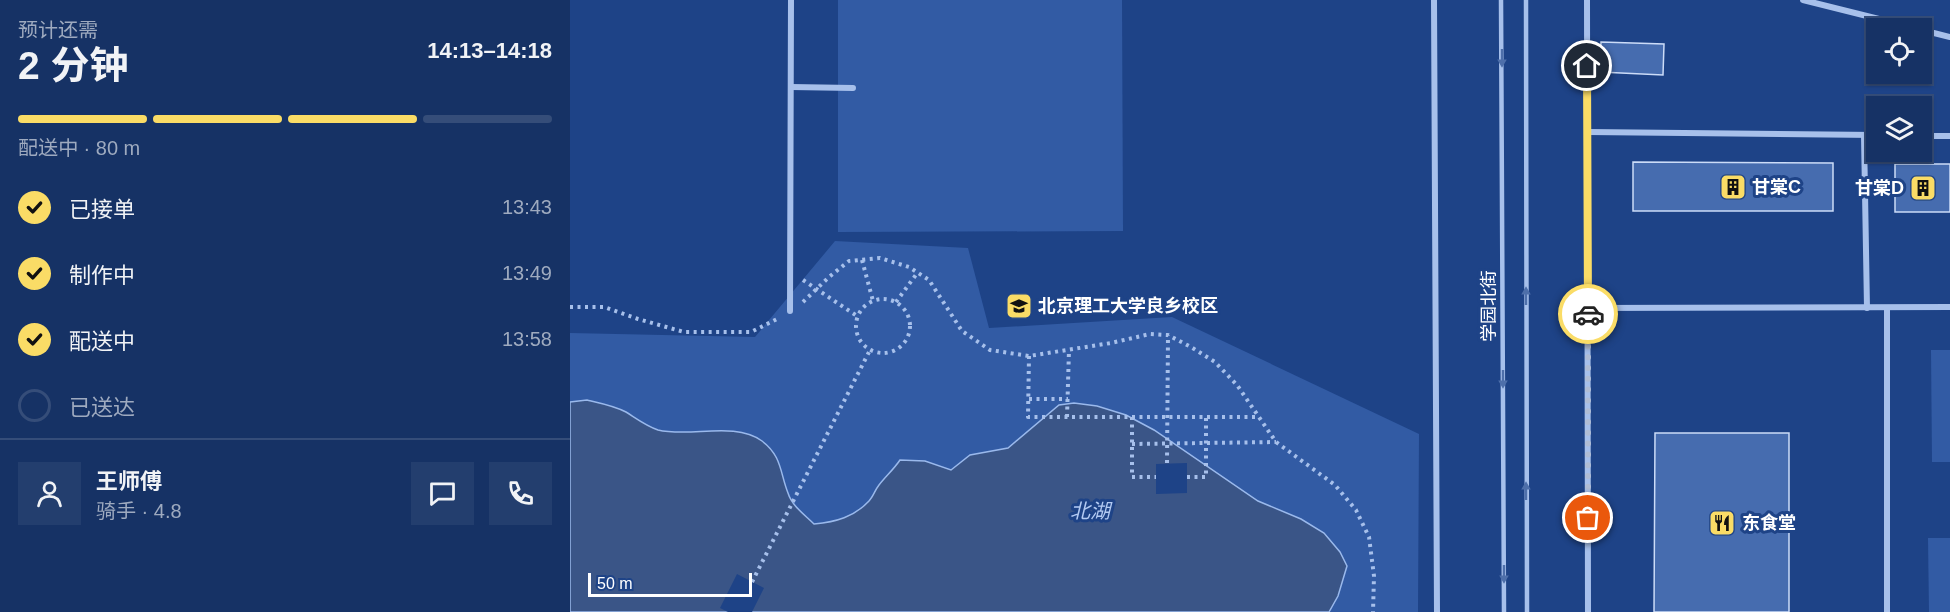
<!DOCTYPE html>
<html lang="zh">
<head>
<meta charset="utf-8">
<style>
	:root { --surface:#163265; --page:#233e6e; --text:#f1f3f6; --muted:#9eaabf; --line:#354d79; --accent:#fadc66 }
	body { margin:0; font-family:Arial,"Noto Sans SC",sans-serif; background:var(--page); color:var(--text); height:100vh; display:flex; flex-direction:column; font-size:22px; white-space:nowrap }
	* { box-sizing:border-box; margin:0 }
	p { font-size:20px; color:var(--muted) }
	.icon { flex:none; width:33px; height:33px; fill:none; stroke:currentColor; stroke-width:2; stroke-linecap:round; stroke-linejoin:round }
	.map { position:relative; flex:1; overflow:hidden }
	.side { display:flex; flex-direction:column; background:var(--surface); width:570px }
	.side>* { flex:none }
	.controls { position:absolute; left:1296px; top:18px; display:grid; gap:12px }
	.controls a { display:grid; place-items:center; width:66px; height:66px; border-radius:0px; background:var(--surface); box-shadow:0 2px 4px #0004,0 0 0 2px var(--line); font-size:30px }
	.scale { position:absolute; left:18px; bottom:15px; width:164px; box-sizing:border-box; padding-left:6px; border:3px solid #fff; border-top:0; font-size:16px; line-height:21px; white-space:nowrap; color:#fff; -webkit-text-stroke:4px #1e4387; paint-order:stroke }
	.pin { position:absolute; display:grid; place-items:center; width:51px; height:51px; color:#fff; margin:-26px; border:3px solid #fff; border-radius:50%; box-shadow:0 2px 6px #0007 }
	.courier { position:absolute; display:grid; place-items:center; width:60px; height:60px; margin:-30px; border:4px solid #fadc66; border-radius:50%; background:#fff; color:#222; box-shadow:0 2px 8px #0007 }
	.head em { font-style:normal; font-weight:700 }
	.head div { display:flex; flex-direction:column-reverse }
	.head { display:flex; align-items:center; justify-content:space-between; height:102px; padding:0 18px }
	h1 { font-size:39px; font-weight:700; line-height:45px }
	.bar { display:grid; grid-template-columns:repeat(4,1fr); gap:9px 6px; align-content:center; height:72px; padding:0 18px }
	.bar i { height:8px; border-radius:4px; background:var(--line) }
	.bar .active { background:var(--accent) }
	.bar p { grid-column:span 4 }
	.line { display:flex; align-items:center; gap:15px; padding:0 18px; border-top:2px solid var(--line) }
	.line div { flex:1 }
	.round { display:grid; place-items:center; flex:none; width:63px; height:63px; border-radius:0px; background:var(--page) }
	ol { padding:0 18px; list-style:none }
	li { display:flex; align-items:center; gap:18px; height:66px }
	li p { margin-inline-start:auto }
	li .icon { padding:6px; border-radius:50%; background:var(--accent); color:#111; stroke-width:4 }
	li:last-child { color:var(--muted) }
	li i { width:33px; height:33px; border:3px solid var(--line); border-radius:50% }
	main { display:flex; flex:1; min-height:0 }
	.map>svg:first-child { display:block }
</style>
</head>
<body>
<main>
<section class="side">
<div class="head"><div><h1>2 分钟</h1><p>预计还需</p></div><em>14:13–14:18</em></div>
<div class="bar"><i class="active"></i><i class="active"></i><i class="active"></i><i></i><p>配送中 · 80 m</p></div>
<ol>
<li><svg class="icon" aria-label="check" viewBox="0 0 24 24"><path d="M5 12l5 5 9-10"/></svg>已接单<p>13:43</p></li>
<li><svg class="icon" aria-label="check" viewBox="0 0 24 24"><path d="M5 12l5 5 9-10"/></svg>制作中<p>13:49</p></li>
<li><svg class="icon" aria-label="check" viewBox="0 0 24 24"><path d="M5 12l5 5 9-10"/></svg>配送中<p>13:58</p></li>
<li><i></i>已送达</li>
</ol>
<div class="line" style="height:108px"><a class="round"><svg class="icon" aria-label="person" viewBox="0 0 24 24"><circle cx="12" cy="8" r="4"/><path d="M4 21q1-7 8-7t8 7"/></svg></a><div><b>王师傅</b><p>骑手 · 4.8</p></div><a class="round"><svg class="icon" aria-label="chat" viewBox="0 0 24 24"><path d="M4 5h16v11H9l-5 4z"/></svg></a><a class="round"><svg class="icon" aria-label="phone" viewBox="0 0 24 24"><path d="M5 4h4l2 5-3 2q2 4 5 5l2-3 5 2v4C11 20 4 13 5 4z"/></svg></a></div>
</section>
<div class="map">
<svg width="1380" height="612" viewBox="0 0 1380 612">
	<rect width="100%" height="100%" fill="#1e4387"/>
	<!-- green -->
	<g fill="#325ba4">
		<path d="M268,0H552L553,231L268,232Z"/>
		<path d="M265,241L398,248L419,328L602,317L849,434L848,612H0V333L185,337Z"/>
		<path d="M1361,350H1380V462H1362Z"/>
		<path d="M1358,538H1380V612H1359Z"/>
	</g>
	<!-- water -->
	<path fill="#3a5587" stroke="#9ab9ec" stroke-width="1.5" d="M17,400C30,403 45,406 56,412C67,419 76,426 88,430C120,438 164,421 192,441C212,456 210,473 218,493C222,506 235,515 244,524C266,522 284,517 299,501C303,497 305,490 309,485C316,476 324,469 330,460L355,461L381,470L400,455L438,448L489,405L504,403L527,406L556,415L584,430L688,501L731,519L754,533L770,552L777,566L768,596L759,612H0V402Z"/>
	<!-- pier -->
	<g fill="#1e4387">
		<path d="M617,463V493L586,494V464Z"/>
		<path d="M167,574L194,588L182,612H158L150,608Z"/>
	</g>
	<!-- building -->
	<g fill="#466caf" stroke="#ccdcf8" stroke-width="1.5">
		<path d="M1031,42L1094,44L1093,75L1030,72Z"/>
		<path d="M1063,162L1263,163V211H1063Z"/>
		<rect x="1325" y="164" width="55" height="48"/>
		<path d="M1085,433H1219V612H1084Z"/>
	</g>
	<g fill="none" stroke-linecap="round" stroke-linejoin="round">
		<!-- path -->
		<g stroke="#a7c0eb" stroke-width="4" stroke-dasharray="3 4.5" stroke-linecap="butt">
			<path d="M292,260L303,301"/>
			<path d="M233,280L287,316"/>
			<circle cx="313" cy="326" r="27"/>
			<path d="M233,302L259,277L279,261L310,258L339,267L359,280L392,331L420,350L459,356L541,343L580,334L598,335L621,347L645,362L667,385L706,442L765,485L786,510L799,537L804,576L803,612"/>
			<path d="M326,302L348,272"/>
			<path d="M0,307H34L68,319L114,332H181L209,318"/>
			<path d="M459,356L458,417H688"/>
			<path d="M459,399H498"/>
			<path d="M497,417L499,350"/>
			<path d="M562,417V477H586"/>
			<path d="M562,444L706,442"/>
			<path d="M597,463L598,335"/>
			<path d="M617,477H636V417"/>
			<path d="M182,582L300,350"/>
		</g>
		<!-- service -->
		<g stroke="#a7c0eb" stroke-width="4.5">
			<path d="M931,0L934,612"/>
			<path d="M956,0L957,612"/>
		</g>
		<!-- minor -->
		<g stroke="#a7c0eb" stroke-width="6">
			<path d="M864,0L867,612"/>
			<path d="M1017,0L1018,612"/>
			<path d="M1233,0L1345,28"/>
			<path d="M1352,30L1380,37"/>
			<path d="M221,87L283,88"/>
			<path d="M1018,132L1306,135"/>
			<path d="M1294,135L1297,308"/>
			<path d="M1352,136H1380"/>
			<path d="M1018,308L1380,307"/>
			<path d="M1317,308V612"/>
			<path d="M220,311L221,0"/>
		</g>
	</g>
	<!-- one-way arrows -->
	<defs><path id="oneway-solid" d="M-6-.8H1V-3.2L6.5 0L1 3.2V.8H-6Z" transform="scale(1.5)"/></defs>
	<g fill="#4e6faa">
		<use href="#oneway-solid" transform="translate(932 58) rotate(90)"/>
		<use href="#oneway-solid" transform="translate(956 296) rotate(-90)"/>
		<use href="#oneway-solid" transform="translate(933 379) rotate(90)"/>
		<use href="#oneway-solid" transform="translate(956 491) rotate(-90)"/>
		<use href="#oneway-solid" transform="translate(934 574) rotate(90)"/>
	</g>
	<g fill="none" stroke-linecap="round" stroke-linejoin="round">
		<!-- done -->
		<path stroke="#b0bdd5" stroke-width="6" stroke-dasharray="0 10.8" d="M1018,314V518"/>
		<!-- route -->
		<path stroke="#fadc66" stroke-width="8" d="M1017,66L1018,314"/>
	</g>
	<!-- icons -->
	<defs>
		<g id="building-square" transform="scale(1.35)"><rect x="-9" y="-9" width="18" height="18" rx="4" fill="#fadc66" stroke="#1e4387"/><path d="M-4-6H4V6H1V3H-1V6H-4ZM-2.5-4.3h1.7v1.8h-1.7ZM.8-4.3h1.7v1.8H.8ZM-2.5-1h1.7V.8h-1.7ZM.8-1h1.7V.8H.8Z" fill="#111"/></g>
		<g id="university-square" transform="scale(1.35)"><rect x="-9" y="-9" width="18" height="18" rx="4" fill="#fadc66" stroke="#1e4387"/><path d="M0-5L7-2L0 1L-7-2ZM-4 1L0 2.5L4 1V4Q0 6-4 4Z" fill="#111"/></g>
		<g id="restaurant-square" transform="scale(1.35)"><rect x="-9" y="-9" width="18" height="18" rx="4" fill="#fadc66" stroke="#1e4387"/><path d="M-5-6h1v4h1v-4h1v4h1v-4h1v5L-1.5 .5V6h-2V.5L-5-1ZM5-6V6H3V1.5H1.5Q1.5-4 5-6Z" fill="#111"/></g>
	</defs>
	<g fill-rule="evenodd">
		<use href="#building-square" x="1163" y="187"/>
		<use href="#building-square" x="1353" y="188"/>
		<use href="#university-square" x="449" y="306"/>
		<use href="#restaurant-square" x="1152" y="523"/>
	</g>
	<g text-anchor="middle" stroke-width="6" stroke-linejoin="round" paint-order="stroke">
		<!-- poi labels -->
		<g font-size="18" font-weight="bold" fill="#fff" stroke="#1e4387" text-anchor="start">
			<text x="1182" y="193">甘棠C</text>
			<text x="1334" y="194" text-anchor="end">甘棠D</text>
			<text x="468" y="312">北京理工大学良乡校区</text>
			<text x="1172" y="529">东食堂</text>
		</g>
		<!-- street labels -->
		<g font-size="18" fill="#fff" stroke="#1e4387">
			<text transform="translate(919 306) rotate(-90)" y="6">学园北街</text>
		</g>
		<!-- water labels -->
		<g font-size="20" font-style="italic" fill="#b3caf2" stroke="#1e4387">
			<text x="520" y="518">北湖</text>
		</g>
	</g>
</svg>
<div class="controls">
<a><svg class="icon" aria-label="locate" viewBox="0 0 24 24"><circle cx="12" cy="12" r="6"/><path d="M12 2v4M12 18v4M2 12h4M18 12h4"/></svg></a>
<a><svg class="icon" aria-label="layers" viewBox="0 0 24 24"><path d="M12 4l9 5-9 5-9-5zM3 14l9 5 9-5"/></svg></a>
</div>
<div class="scale">50 m</div>
<div class="pin" style="left:1018px;top:518px;background:#ea580c"><svg class="icon" aria-label="bag" viewBox="0 0 24 24"><path d="M5 8h14l-1 12H6zM9 8a3 3 0 0 1 6 0"/></svg></div>
<div class="pin" style="left:1017px;top:66px;background:#1f2937"><svg class="icon" aria-label="home" viewBox="0 0 24 24"><path d="M3 11l9-7 9 7M6 9v11h12V9"/></svg></div>
<div class="courier" style="left:1018px;top:314px"><svg class="icon" aria-label="car" viewBox="0 0 24 24"><path d="M5 17H2v-5l4-1 3-4h7l3 4 3 1v5h-3M9 17h6M6 11h13"/><circle cx="7" cy="17" r="2"/><circle cx="17" cy="17" r="2"/></svg></div>
</div>
</main>
</body>
</html>
